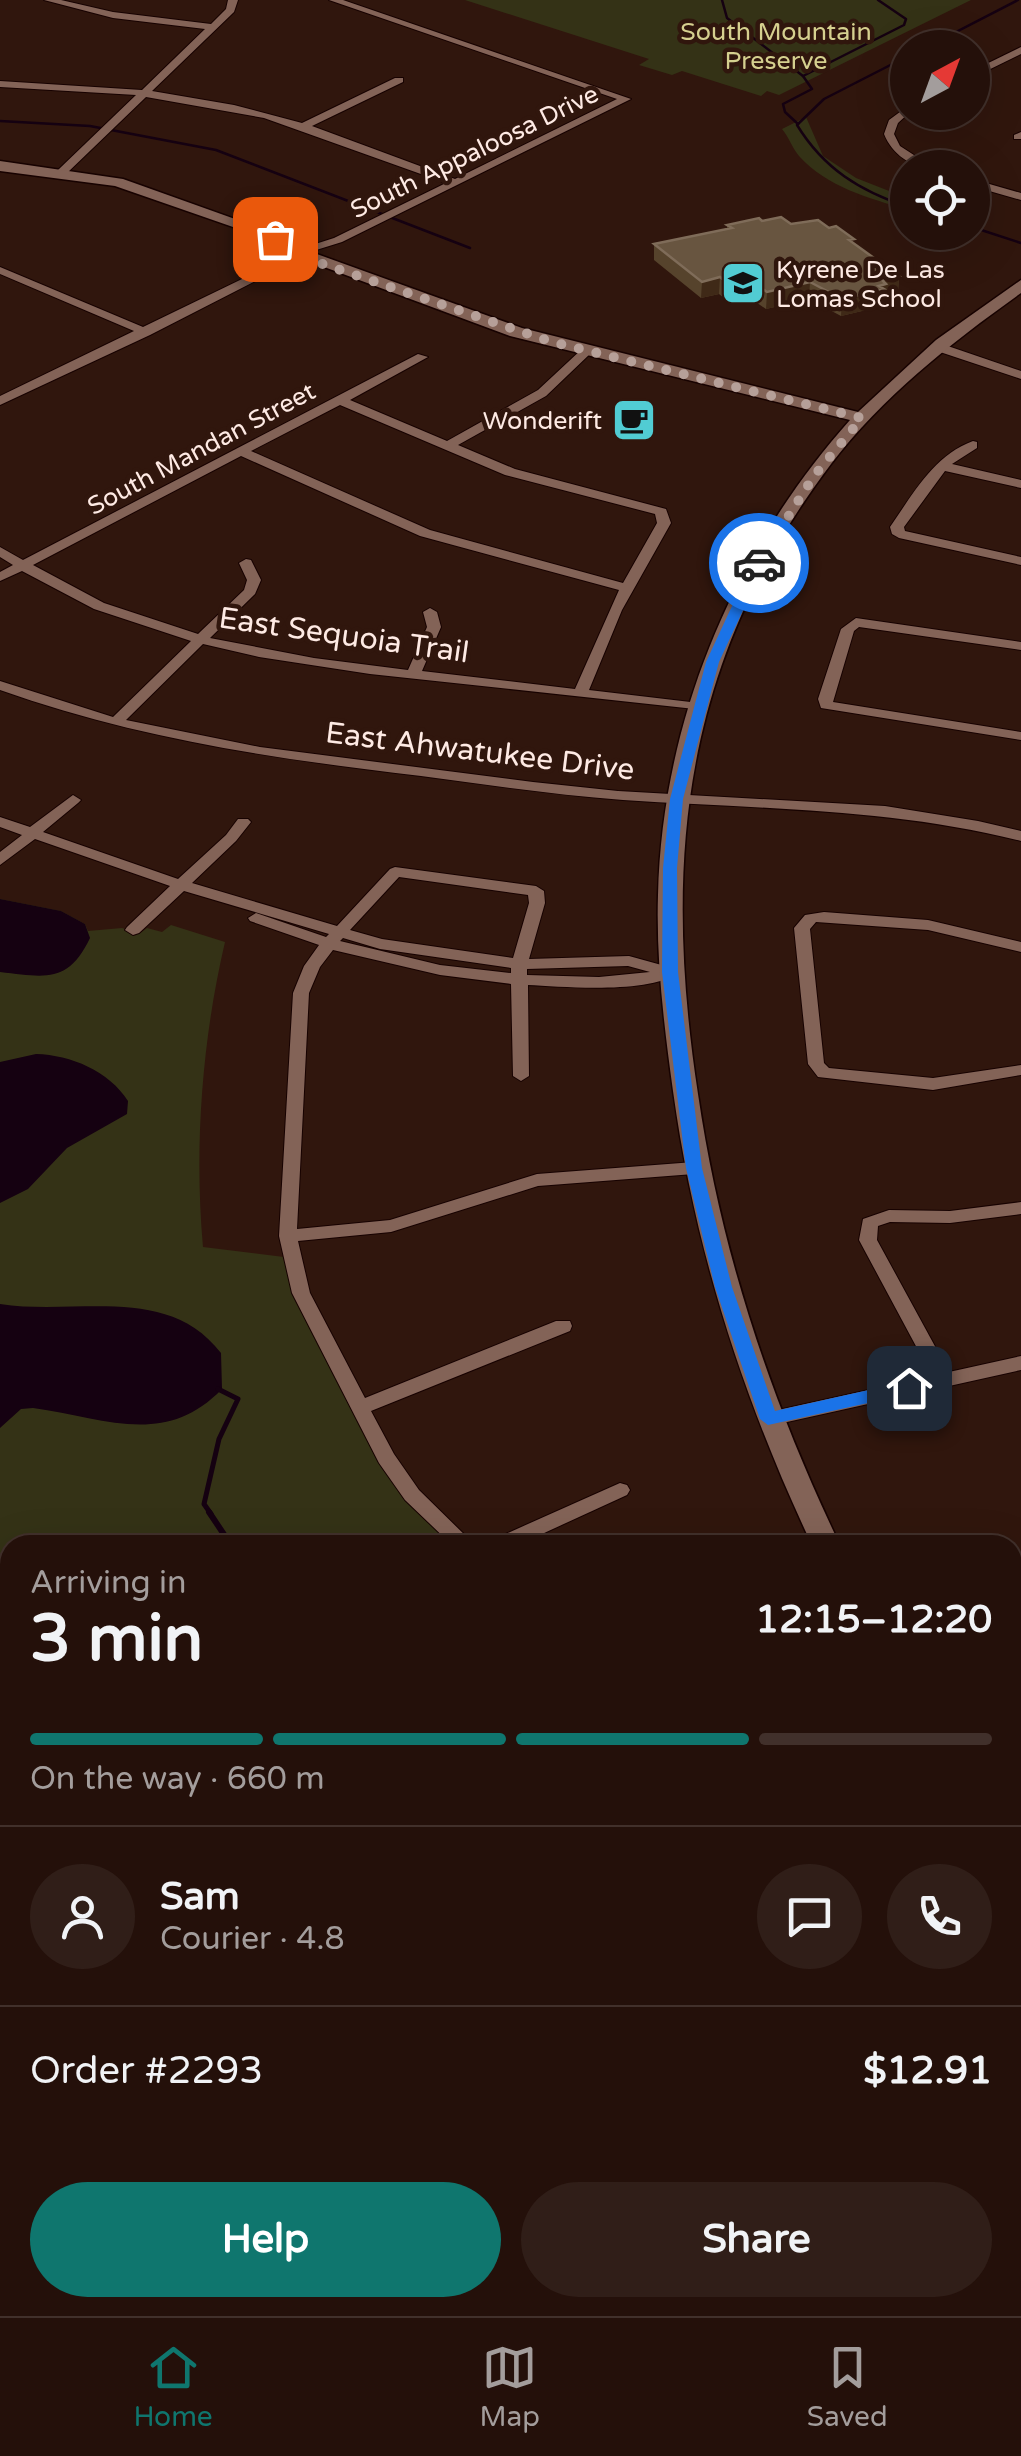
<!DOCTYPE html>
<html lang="en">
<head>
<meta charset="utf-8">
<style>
	:root { --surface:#24100a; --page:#301e18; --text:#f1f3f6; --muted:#a39d9c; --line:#41302b; --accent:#0f766e }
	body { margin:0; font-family:"Varela Round",sans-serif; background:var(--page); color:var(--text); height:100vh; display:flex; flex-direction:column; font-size:38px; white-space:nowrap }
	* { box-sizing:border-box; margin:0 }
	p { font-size:32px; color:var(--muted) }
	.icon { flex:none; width:55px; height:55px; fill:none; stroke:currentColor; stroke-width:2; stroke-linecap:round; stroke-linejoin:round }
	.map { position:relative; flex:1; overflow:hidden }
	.details { position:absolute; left:0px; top:1535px; width:1022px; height:782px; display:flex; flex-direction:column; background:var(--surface); border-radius:30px 30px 0 0; box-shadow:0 10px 40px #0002,0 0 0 2px var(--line) }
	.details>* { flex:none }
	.needle { width:65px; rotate:41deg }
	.fabs { position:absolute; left:890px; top:30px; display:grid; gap:20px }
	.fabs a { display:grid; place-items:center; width:100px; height:100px; border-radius:50%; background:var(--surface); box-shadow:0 10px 40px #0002,0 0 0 2px var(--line); font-size:50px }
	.pin { position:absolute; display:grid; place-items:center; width:85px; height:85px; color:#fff; margin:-42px; border-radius:20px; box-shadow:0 5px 15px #0006 }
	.courier { position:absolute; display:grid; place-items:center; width:100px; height:100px; margin:-50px; border:8px solid #1a73e8; border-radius:50%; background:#fff; color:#222; box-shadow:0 2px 12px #0007 }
	.overview em { font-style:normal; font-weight:700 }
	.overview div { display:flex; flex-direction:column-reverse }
	.overview { display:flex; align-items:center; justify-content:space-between; height:170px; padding:0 30px }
	h1 { font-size:65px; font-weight:700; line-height:75px }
	.bar { display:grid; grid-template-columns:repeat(4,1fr); gap:15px 10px; align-content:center; height:120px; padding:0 30px }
	.bar i { height:12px; border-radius:8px; background:var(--line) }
	.bar .current { background:var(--accent) }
	.bar p { grid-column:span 4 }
	.line { display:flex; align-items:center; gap:25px; padding:0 30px; border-top:2px solid var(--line) }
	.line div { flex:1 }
	.round { display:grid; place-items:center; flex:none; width:105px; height:105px; border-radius:52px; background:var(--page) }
	.action { display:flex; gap:20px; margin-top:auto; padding:20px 30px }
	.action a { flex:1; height:115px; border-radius:60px; background:var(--accent); color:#fff; font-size:40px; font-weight:700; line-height:115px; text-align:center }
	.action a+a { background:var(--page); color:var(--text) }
	.tabs { display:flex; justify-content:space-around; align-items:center; height:140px; border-top:2px solid var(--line); background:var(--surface); font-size:28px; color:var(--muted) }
	.tabs a { display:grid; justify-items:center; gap:5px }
	.tabs .current { color:var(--accent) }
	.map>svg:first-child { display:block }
</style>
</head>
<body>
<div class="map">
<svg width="1021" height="2316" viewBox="0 0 1021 2316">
	<rect width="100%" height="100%" fill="#30160d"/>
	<!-- green -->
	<g fill="#343216">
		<path d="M465,0H971L779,95L767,91L761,96L682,71L672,75L639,65L649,59Z"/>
		<path d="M806,117L823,156L856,178L907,198V210C868,197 828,188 799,156C792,148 789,137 782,129Z"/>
		<path d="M0,899L61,911L85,924L88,931L122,928L139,934L147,928L162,932L171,925L225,942C202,1040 194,1148 203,1247L292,1258L386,1459L465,1545H10V2308H906L913,2316H0Z"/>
	</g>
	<!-- water -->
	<g fill="#150111">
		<path d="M0,899L61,911L85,924L90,938C68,984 45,977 0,972Z"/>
		<path d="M36,1054C71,1055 109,1071 128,1101L127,1114L67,1148L28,1189L0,1203V1062Z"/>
		<path d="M0,1304C76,1316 167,1283 221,1353L222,1389C165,1448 105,1418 33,1408L21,1409L0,1428Z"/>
	</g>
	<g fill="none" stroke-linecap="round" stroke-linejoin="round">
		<!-- stream-far2 -->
		<g stroke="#150111" stroke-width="2.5">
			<path d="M722,0L727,18L803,76"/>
			<path d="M925,48L1018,0"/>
			<path d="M908,56L824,99L797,125C824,169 860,191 908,207"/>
			<path d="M0,121L90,126L216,150L470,248"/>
			<path d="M798,124L785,112L783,104L812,89L803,76L904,25L906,19L878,0"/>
			<path d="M972,227L1021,243"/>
		</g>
		<!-- stream-far1 -->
		<path stroke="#150111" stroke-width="5" d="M211,1514L204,1504L219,1439L238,1399L218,1389"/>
		<!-- stream -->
		<g stroke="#150111" stroke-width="6">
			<path d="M209,1512L231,1545"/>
			<path d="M257,2308L258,2316"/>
		</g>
		<!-- street casing -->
		<g stroke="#170200" stroke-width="2">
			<g id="street">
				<path d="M44,0H61L113,12L211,24L226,9L228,0H238L234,12L152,91L234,105L302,123L395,78H403V82L312,126L455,179L617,99L329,0H343L631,99L342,242L313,251L309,250V246L334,238L446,183L264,118L146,97L66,174H58V170L136,95L0,87V81L142,90L205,29L113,18Z"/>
				<path d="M1021,47V54L972,78V71Z"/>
				<path d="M908,106V112H910L898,123L894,134L900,146L934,168C911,168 892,154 884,134L889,120Z"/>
				<path d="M1021,132V139H1014V135Z"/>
				<path d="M972,179L1021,193V200L972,186Z"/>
				<path d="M296,253L306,255L150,335L0,405V396L134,331L0,274V267L143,327Z"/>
				<path d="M934,344H942L1021,371V379L934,350Z"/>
				<path d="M582,349L592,352L546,396L458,445L515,469L666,509L671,523L622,610L589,690L699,703L706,707L704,710L370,674L259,657L203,644L126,720L260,747L533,782L618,791L885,806L978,821L1021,831V841C890,808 757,809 623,800C556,795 488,785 421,776C277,759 137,739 0,690V681L113,717L191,641L94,609L22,571L0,581V572L13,565L0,557V547L23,560L418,354L428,357L350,400L447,441L538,390ZM340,405L505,475L655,514L657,523L623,583L430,530L251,451ZM241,456L420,536L619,590L575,689L422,671L441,627L437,612L430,608L423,612L427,627L408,670L314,658L210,638L255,594L261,580L251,560L246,559L239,563L247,580L244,590L198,634L104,603L33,565Z"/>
				<path d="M973,441L977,442V448L952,464L1021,480V488L945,471L904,527L905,531L1021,557V565L899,538L892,534L890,527C913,494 934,455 973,441Z"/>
				<path d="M856,618L1021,642V650L859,627L854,631L833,702L1021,732V740L821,708L818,699L841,629Z"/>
				<path d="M73,795L81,800L78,803L43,832L178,879L226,835L238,819H248L251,822L236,841L192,883L337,926L390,869L395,867L536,886L544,891L545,903L529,959L629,956L676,969L678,973C650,994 564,987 528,985L529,1076L521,1081L513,1076L511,984L440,975L333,950L320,967L309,993L297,1229L390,1220L537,1174L694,1162L703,1168L694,1174L538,1186L391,1232L298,1241L310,1293L365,1398L556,1321H570L572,1326L570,1331L371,1411L394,1454L419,1490L475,1545H452L405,1500L379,1463L292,1293L279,1236L293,993L304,966L319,945L250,921L248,918L256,913L326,937L329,934L184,891L139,933L133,935L125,930L127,927L170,886L35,839L0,865V852L22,835L0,827V817L30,827ZM399,877L528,895L529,903L513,958L382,939L350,930ZM343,938L380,949L511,968V973L440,965L340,941ZM628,966L650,972L599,977L527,975V969Z"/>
				<path d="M824,912L928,920L1021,942V952L928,930L816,922L810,929L824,1063L829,1068L933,1078L1021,1065V1075L933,1090L818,1077L808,1064L794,928L805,915Z"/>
				<path d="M1021,1202V1214L950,1223L890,1222L878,1226L877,1240L949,1372L1021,1356V1370L769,1426L762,1424L759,1419L762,1414L769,1412L932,1376L859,1240L863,1219L889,1210L950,1211Z"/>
				<path d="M620,1483L627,1485L630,1490L627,1495L518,1545H489L492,1540Z"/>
				<path d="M1021,1587V1603L1012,1606V1590Z"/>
				<path d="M1012,2200L1021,2203V2233L1012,2229Z"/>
			</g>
		</g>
		<!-- secondary casing -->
		<g stroke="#170200" stroke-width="3">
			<g id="secondary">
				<path d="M0,161L123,179L316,248L302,251L115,186L0,171Z"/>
				<path d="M314,253L522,328L858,412L936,340L1021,280V293C952,342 883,396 831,464C683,660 662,858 698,1094C721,1253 771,1401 840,1545H812C743,1399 695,1250 673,1091C664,1026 656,960 658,895C662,720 734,550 850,420L510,336L308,261L306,258Z"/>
				<path d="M1012,1866L1021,1869V1906L1012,1903Z"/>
				<path d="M1021,2020V2051L1012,2054V2023Z"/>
				<path d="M10,2288V2308H27L23,2316H0V2292Z"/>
			</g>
		</g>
		<!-- street -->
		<use href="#street" fill="#836357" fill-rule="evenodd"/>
		<!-- secondary -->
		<use href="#secondary" fill="#836357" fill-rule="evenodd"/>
	</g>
	<!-- wall -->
	<path fill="#56432c" d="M762,221L791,224L854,244L899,276L898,292L885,295L883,306L841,316L809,299L766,309L750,298H724L719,294L701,298L654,260V244L727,229V225Z"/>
	<!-- shaded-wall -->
	<g fill="#3f2917">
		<path d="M899,276L898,292L885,295L883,306L841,316L842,299L882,280Z"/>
		<path d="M720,277L719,294L701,298L702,282Z"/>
		<path d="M810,282L809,299L766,309L767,292Z"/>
	</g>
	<!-- building -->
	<path fill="#685540" stroke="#7f6c59" stroke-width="2.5" d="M781,217L791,224L818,220L829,228L836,226L854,239L849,240L899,276L882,280L886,284L879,286L884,289L842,299L810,282L767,292L751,281H725L720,277L702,282L654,244L732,228L727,225L759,218L762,221Z"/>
	<!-- route -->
	<path fill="#1a73e8" d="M759,559L765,563L719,662L683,799L677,868L678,972L702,1168L732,1287L775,1411L909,1381L918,1388L909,1394L768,1425L760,1419L715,1287L686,1168L662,972L663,868L670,799L706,662L752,563Z"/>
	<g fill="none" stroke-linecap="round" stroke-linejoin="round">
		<!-- done -->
		<path stroke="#b6a099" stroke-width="10" stroke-dasharray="0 18" d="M275,239L305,258L552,342L862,418L814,476L759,563"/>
	</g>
	<!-- icons -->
	<defs>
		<g id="school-square" transform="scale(2.25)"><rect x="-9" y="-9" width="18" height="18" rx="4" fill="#51ccd3" stroke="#30160d"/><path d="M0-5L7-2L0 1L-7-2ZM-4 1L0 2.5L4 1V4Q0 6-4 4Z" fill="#111"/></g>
		<g id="cafe-square" transform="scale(2.25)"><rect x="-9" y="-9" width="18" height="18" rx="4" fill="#51ccd3" stroke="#30160d"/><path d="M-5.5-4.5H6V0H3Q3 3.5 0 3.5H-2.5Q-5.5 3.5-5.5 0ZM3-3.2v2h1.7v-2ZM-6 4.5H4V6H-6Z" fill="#111"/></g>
	</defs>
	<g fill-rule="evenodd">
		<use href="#school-square" x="743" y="283"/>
		<use href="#cafe-square" x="634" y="420"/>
	</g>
	<g text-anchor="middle" stroke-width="9" stroke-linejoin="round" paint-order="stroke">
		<!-- far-park labels -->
		<g font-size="25" fill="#d5d08f" stroke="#30160d">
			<text x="776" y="40">South Mountain<tspan x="776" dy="29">Preserve</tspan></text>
		</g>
		<!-- far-street labels -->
		<g font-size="25" fill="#feeae4" stroke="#30160d">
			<text transform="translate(474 151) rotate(-26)" y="9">South Appaloosa Drive</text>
			<text transform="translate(201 448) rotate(-28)" y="9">South Mandan Street</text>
		</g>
		<!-- far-poi labels -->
		<g font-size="25" fill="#feeae4" stroke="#30160d" text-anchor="start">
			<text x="776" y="278">Kyrene De Las<tspan x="776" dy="29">Lomas School</tspan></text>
			<text x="602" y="429" text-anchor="end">Wonderift</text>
		</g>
		<!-- street labels -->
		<g font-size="30" fill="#feeae4" stroke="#30160d">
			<text transform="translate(344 635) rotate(8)" y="10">East Sequoia Trail</text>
			<text transform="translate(480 751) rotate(7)" y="10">East Ahwatukee Drive</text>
		</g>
	</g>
</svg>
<div class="fabs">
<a><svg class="needle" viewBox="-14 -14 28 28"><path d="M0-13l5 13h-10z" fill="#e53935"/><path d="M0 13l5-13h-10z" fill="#a39d9c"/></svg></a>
<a><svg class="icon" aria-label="locate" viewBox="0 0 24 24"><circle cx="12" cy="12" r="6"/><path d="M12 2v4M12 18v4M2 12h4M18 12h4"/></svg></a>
</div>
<div class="pin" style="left:275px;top:239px;background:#ea580c"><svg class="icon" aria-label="bag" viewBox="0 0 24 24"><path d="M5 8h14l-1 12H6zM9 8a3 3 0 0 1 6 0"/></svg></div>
<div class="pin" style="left:909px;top:1388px;background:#1f2937"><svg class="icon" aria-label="home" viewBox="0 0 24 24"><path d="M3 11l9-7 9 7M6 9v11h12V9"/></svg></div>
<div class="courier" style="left:759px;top:563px"><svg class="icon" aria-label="car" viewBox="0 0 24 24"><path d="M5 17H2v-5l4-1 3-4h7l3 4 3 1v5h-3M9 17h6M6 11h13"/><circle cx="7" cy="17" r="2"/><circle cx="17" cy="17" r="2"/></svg></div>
<section class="details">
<div class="overview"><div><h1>3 min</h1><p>Arriving in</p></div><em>12:15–12:20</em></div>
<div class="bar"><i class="current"></i><i class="current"></i><i class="current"></i><i></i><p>On the way · 660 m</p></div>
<div class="line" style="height:180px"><a class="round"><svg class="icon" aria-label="person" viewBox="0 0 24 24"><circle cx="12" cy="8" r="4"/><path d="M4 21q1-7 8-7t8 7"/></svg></a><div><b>Sam</b><p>Courier · 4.8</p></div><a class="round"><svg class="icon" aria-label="chat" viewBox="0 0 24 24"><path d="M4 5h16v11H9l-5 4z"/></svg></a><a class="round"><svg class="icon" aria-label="phone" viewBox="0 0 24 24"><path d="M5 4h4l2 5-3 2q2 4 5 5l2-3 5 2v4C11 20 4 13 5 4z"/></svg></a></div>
<div class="line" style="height:130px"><div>Order #2293</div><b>$12.91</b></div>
<div class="action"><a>Help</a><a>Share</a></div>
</section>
</div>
<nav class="tabs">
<a class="current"><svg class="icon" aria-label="home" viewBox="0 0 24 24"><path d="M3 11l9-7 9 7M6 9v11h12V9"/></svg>Home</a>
<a><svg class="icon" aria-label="map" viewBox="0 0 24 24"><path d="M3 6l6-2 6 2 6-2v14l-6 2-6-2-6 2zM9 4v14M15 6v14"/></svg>Map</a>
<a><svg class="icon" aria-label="saved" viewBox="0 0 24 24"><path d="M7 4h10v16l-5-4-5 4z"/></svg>Saved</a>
</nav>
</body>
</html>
